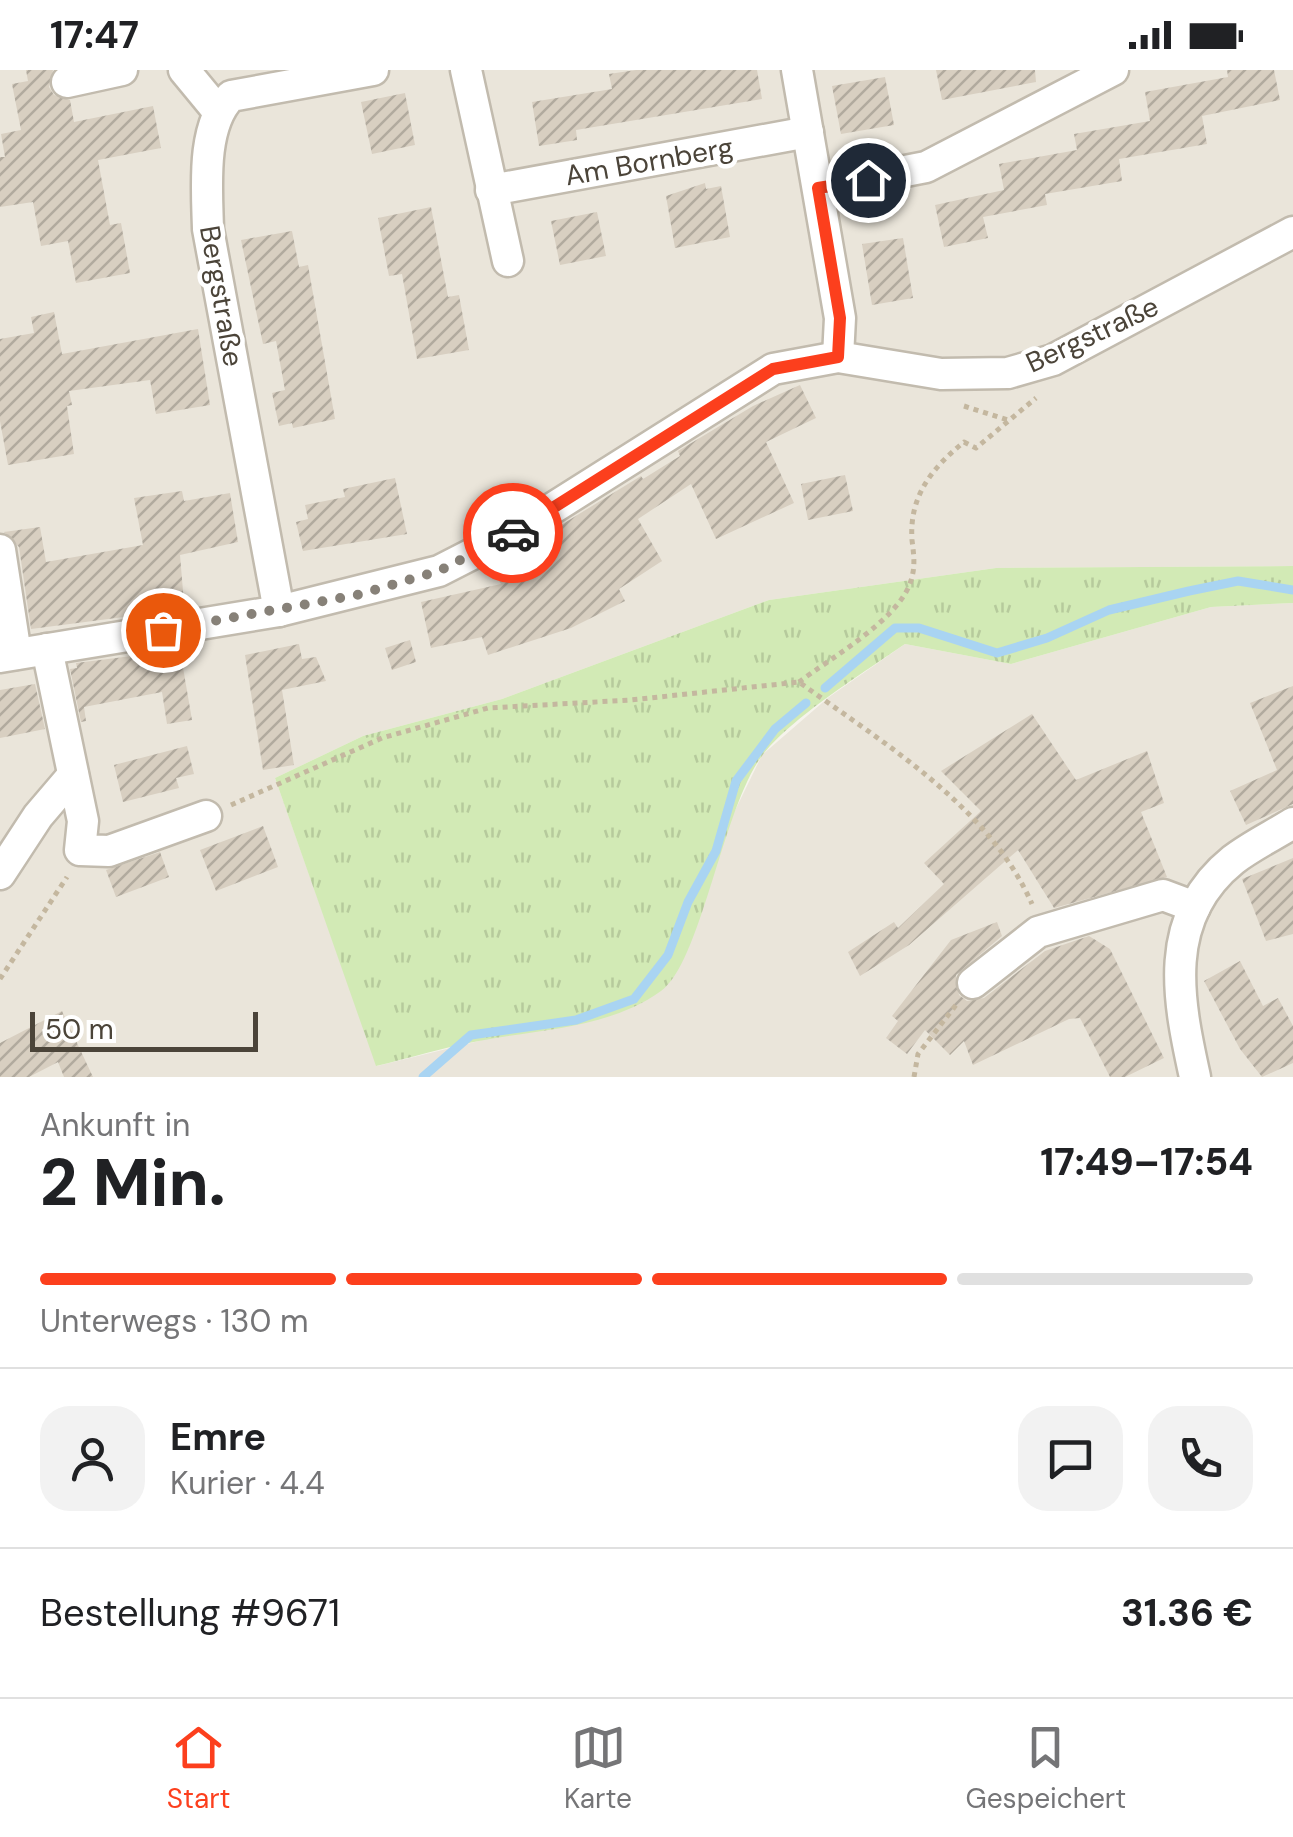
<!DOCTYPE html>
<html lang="de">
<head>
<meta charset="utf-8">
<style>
	:root { --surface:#fff; --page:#f2f2f2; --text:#202124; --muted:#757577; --line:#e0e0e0; --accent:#fc3f1d }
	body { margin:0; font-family:"DM Sans",sans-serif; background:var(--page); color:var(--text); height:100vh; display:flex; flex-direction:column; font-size:38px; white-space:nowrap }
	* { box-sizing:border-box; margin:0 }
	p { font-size:32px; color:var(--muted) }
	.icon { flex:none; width:55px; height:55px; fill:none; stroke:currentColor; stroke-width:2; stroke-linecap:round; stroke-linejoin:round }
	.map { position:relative; height:1007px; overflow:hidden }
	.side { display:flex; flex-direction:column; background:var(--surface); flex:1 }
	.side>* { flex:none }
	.scale { position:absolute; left:30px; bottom:25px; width:228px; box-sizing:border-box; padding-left:10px; border:5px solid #4b4439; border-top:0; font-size:28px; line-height:35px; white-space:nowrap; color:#4b4439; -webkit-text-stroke:8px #fff; paint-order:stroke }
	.pin { position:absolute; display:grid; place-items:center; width:85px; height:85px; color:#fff; margin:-42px; border:5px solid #fff; border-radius:50%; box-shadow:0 2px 10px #0007 }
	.courier { position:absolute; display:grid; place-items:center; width:100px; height:100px; margin:-50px; border:8px solid #fc3f1d; border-radius:50%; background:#fff; color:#222; box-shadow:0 2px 12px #0007 }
	.summary em { font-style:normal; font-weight:800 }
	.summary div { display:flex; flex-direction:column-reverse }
	.summary { display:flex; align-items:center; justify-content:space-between; height:170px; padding:0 40px }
	h1 { font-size:65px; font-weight:800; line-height:75px }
	.bar { display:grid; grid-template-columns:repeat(4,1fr); gap:15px 10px; align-content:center; height:120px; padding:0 40px }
	.bar i { height:12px; border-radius:8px; background:var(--line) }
	.bar .on { background:var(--accent) }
	.bar p { grid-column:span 4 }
	.line { display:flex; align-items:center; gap:25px; padding:0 40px; border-top:2px solid var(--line) }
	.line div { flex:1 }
	.round { display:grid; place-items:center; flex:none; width:105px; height:105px; border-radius:30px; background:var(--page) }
	.status { display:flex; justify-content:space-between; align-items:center; height:70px; padding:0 50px; background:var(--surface); direction:ltr }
	.status svg { height:28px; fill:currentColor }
	.tabs { display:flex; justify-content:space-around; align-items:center; height:140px; border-top:2px solid var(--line); background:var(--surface); font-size:28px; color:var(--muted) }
	.tabs a { display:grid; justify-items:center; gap:5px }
	.tabs .on { color:var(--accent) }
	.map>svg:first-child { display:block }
</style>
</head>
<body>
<div class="status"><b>17:47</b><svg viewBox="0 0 49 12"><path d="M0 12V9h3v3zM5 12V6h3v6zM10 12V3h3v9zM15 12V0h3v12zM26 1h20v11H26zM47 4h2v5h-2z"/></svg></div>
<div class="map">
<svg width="1293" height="1007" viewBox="0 0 1293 1007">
	<defs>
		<pattern id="grass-tufts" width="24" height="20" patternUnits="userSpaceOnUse" patternTransform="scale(2.5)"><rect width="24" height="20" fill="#d2eab5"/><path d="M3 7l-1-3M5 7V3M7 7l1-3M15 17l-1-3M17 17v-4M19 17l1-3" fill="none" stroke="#b6ca9c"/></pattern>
		<pattern id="building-hatch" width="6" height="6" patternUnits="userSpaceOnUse" patternTransform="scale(2.5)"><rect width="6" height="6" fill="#d8cfc1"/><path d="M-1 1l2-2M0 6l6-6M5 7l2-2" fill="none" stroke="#b1aa9e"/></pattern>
	</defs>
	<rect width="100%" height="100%" fill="#f6f3ec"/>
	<!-- residential -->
	<path fill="#eae5da" d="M0,0H1293V496L996,498L769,530L502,629L363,666L275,708L377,996L479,971L688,879L726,759L762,685L829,627L905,574L1011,594L1211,537L1293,533V1007H0Z"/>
	<!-- grass -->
	<path fill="url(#grass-tufts)" d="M1293,496V533L1211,537L1011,594L905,574C866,601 789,649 762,686C723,737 701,893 661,921C608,959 540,959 479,971C445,977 410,988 376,996L275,708L363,666L502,629L769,530L996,498Z"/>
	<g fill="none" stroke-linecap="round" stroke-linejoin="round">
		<!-- stream -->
		<g stroke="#a9d4f2" stroke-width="9">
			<path d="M825,618L895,558H919L997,583L1047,568L1109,540L1189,521L1238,511L1293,520"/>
			<path d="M423,1007L471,965L576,950L634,929L668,885L688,832L716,781L736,711L775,659L806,633"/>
		</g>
	</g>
	<!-- building -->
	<g fill="url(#building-hatch)">
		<path d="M26,0H53L49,17L54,25L70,30L74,52L153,36L161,78L98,90L110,155L121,153L130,203L76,213L68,171L41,176L33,132L0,137V87H5L1,64L21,60L12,14L28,11Z"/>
		<path d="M636,0H757L762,29L576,60L577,70L539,76L532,32L612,19L609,4Z"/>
		<path d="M936,0H1035L1036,12L942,30Z"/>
		<path d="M1227,0H1274L1280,30L1202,46L1207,74L1119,89L1122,111L1045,124L1047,135L983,147L988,168L944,177L935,135L1004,120L999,94L1077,80L1074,64L1150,51L1145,22L1228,7Z"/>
		<path d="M885,7L894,55L841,64L832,16Z"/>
		<path d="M405,23L415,75L372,84L361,32Z"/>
		<path d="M705,113L706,119L721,116L730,167L675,178L666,126Z"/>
		<path d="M431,137L448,227L459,225L469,280L417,289L402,204L389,206L378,148Z"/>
		<path d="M597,142L606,186L560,195L551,151Z"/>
		<path d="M292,161L299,197L308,195L335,349L293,358L292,353L279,356L272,323L285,320L276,271L263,274L241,170Z"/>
		<path d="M903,168L913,228L872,235L862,174Z"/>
		<path d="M54,242L62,284L198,259L210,335L156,344L150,310L69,321L72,335L67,336L74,384L8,395L0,351V269L34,263L31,247Z"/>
		<path d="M800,315L816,348L766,372L794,433L716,469L691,414L638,449L662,491L619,519L625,531L571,558L488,585L482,567L431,578L421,532L501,514L491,498L641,406L643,409L680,386L678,381L753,336Z"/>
		<path d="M845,405L853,441L808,450L801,414Z"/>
		<path d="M395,408L407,464L303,481L296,452L308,449L305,435L345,427L343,419Z"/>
		<path d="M182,421L184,431L230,423L238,472L180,485L184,533L146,539L147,544L31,559L19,477L4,462L40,457L46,492L143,475L134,428Z"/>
		<path d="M410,570L416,592L392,600L385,578Z"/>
		<path d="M299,574L302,589L316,587L326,611L282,620L294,695L263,700L245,585Z"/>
		<path d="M180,580L192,650L167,654L162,622L84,637L86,651L81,652L70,599L77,598L76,593Z"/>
		<path d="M35,614L45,659L0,668V620Z"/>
		<path d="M1293,616V734L1246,755L1230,721L1277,700L1250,633Z"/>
		<path d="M1032,644L1076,710L1147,681L1164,733L1141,742L1167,807L1054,838L1018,780L909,875L860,906L848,882L894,852L898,858L944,814L924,793L981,741L941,701Z"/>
		<path d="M187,676L194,704L176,708L179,718L123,732L114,695Z"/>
		<path d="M263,756L278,797L216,821L200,780Z"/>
		<path d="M160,782L169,807L116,827L106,800Z"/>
		<path d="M1293,788V864L1266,871L1242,809Z"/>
		<path d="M997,852L1002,866L956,905L959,925L967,931L984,928L1045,881L1089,866L1110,879L1164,988L1125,1007H1110L1080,948L1069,949L973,995L964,971L950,985L925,960L907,984L886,968L898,951L892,946L951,870Z"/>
		<path d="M1240,891L1263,936L1278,928L1293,956V993L1262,1007L1240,979L1204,911Z"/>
		<path d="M62,941L93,1007H64L58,992L29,1007H0V973Z"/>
	</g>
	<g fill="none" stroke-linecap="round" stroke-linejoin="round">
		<!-- minor casing -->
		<g stroke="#c2bbae" stroke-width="35">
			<g id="minor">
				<path d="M184,0L217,40"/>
				<path d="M466,0L508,191"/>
				<path d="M797,0L840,248L838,287"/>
				<path d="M67,12L122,0"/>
				<path d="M818,118L926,97L1113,0"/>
				<path d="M491,120L808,62"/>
				<path d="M0,480L16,584"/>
				<path d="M279,541L208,159C207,119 201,56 231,26L373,0"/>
				<path d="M47,579L83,751L80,780L109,781L206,746"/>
				<path d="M0,587L279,541L439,501L515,462L773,299L838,287L941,304L1008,303L1053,290L1293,162"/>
				<path d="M0,804L38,746L73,705"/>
				<path d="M973,913L1038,862L1163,825L1195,837"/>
				<path d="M1195,1007C1178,930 1161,848 1233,790C1251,776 1274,765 1293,753"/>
			</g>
		</g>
		<!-- path -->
		<g stroke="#c4b79f" stroke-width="5" stroke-dasharray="5 5" stroke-linecap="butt">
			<path d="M964,336L1008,350"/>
			<path d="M799,612C831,588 894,552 909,516C916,499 914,487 912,470C909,426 932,398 964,372L976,378L1036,328"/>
			<path d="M231,735L382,668L488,638L631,630L799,612C883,673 989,736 1032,834"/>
			<path d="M0,909L67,807"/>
			<path d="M914,1007L918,984L956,935"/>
		</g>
		<!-- minor -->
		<use href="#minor" stroke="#fff" stroke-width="30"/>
	</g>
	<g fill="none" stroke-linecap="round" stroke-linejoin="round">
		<!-- done -->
		<path stroke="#878178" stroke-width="10" stroke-dasharray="0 18" d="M163,560L357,525L439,501L513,463"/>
		<!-- route -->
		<path stroke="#fc3f1d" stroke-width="12" d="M513,463L773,299L838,287L840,248L818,118L868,110"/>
	</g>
	<g text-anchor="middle" stroke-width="9" stroke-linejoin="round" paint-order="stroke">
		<!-- street labels -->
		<g font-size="28" fill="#4b4439" stroke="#fff">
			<text transform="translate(649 91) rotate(-10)" y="10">Am Bornberg</text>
			<text transform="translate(222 226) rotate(80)" y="10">Bergstraße</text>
			<text transform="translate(1092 264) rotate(-25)" y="10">Bergstraße</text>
		</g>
	</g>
</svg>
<div class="scale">50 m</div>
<div class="pin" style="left:163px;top:560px;background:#ea580c"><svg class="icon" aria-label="bag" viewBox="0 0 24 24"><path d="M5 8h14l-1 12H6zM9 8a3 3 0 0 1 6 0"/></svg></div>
<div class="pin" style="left:868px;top:110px;background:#1f2937"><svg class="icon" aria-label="home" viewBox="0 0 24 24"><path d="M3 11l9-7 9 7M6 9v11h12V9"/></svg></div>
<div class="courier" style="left:513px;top:463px"><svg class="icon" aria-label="car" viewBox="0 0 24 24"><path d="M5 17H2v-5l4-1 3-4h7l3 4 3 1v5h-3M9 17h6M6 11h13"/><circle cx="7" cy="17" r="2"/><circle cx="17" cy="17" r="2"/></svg></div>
</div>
<section class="side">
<div class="summary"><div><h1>2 Min.</h1><p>Ankunft in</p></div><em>17:49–17:54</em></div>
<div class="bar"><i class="on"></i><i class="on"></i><i class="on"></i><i></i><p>Unterwegs · 130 m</p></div>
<div class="line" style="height:180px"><a class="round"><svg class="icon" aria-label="person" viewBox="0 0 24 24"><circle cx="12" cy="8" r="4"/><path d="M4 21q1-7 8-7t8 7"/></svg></a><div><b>Emre</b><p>Kurier · 4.4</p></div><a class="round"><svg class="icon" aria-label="chat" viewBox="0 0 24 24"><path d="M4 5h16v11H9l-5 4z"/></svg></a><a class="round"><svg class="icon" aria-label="phone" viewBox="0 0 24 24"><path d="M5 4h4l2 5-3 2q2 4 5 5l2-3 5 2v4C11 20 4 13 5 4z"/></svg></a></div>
<div class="line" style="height:130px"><div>Bestellung #9671</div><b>31.36 €</b></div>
</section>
<nav class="tabs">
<a class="on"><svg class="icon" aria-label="home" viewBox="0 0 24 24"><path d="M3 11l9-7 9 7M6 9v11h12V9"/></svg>Start</a>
<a><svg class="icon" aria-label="map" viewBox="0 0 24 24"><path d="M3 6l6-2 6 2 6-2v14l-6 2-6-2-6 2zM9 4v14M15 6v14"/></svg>Karte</a>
<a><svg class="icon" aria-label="saved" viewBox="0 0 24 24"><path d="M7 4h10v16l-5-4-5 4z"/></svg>Gespeichert</a>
</nav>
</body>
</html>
